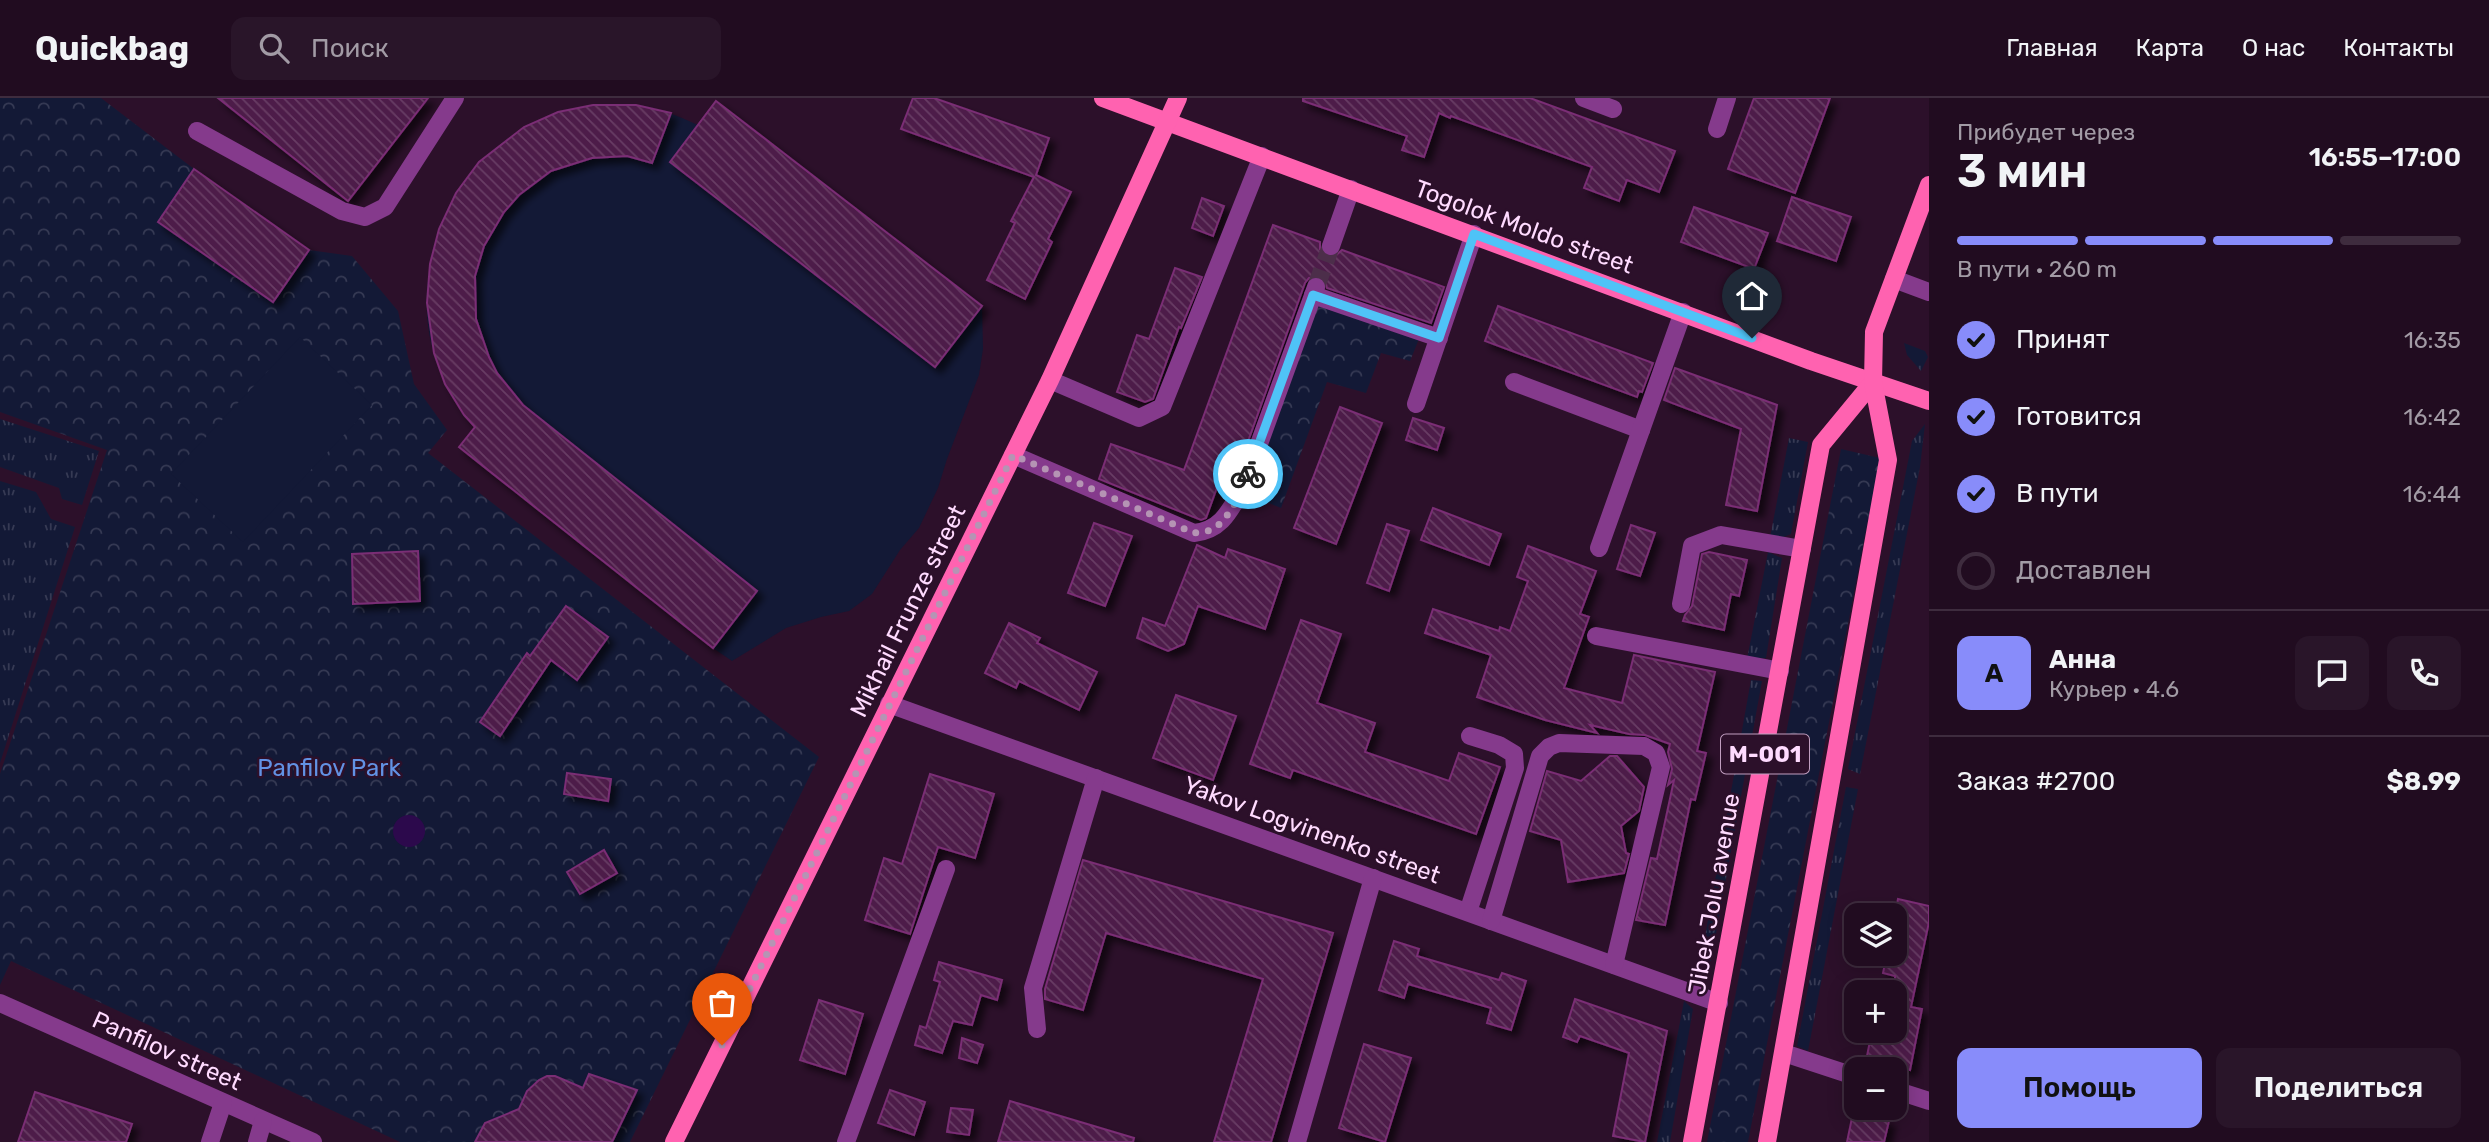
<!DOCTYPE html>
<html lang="ru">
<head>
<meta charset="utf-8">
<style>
	:root { --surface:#210c20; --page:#291529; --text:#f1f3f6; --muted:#a29ba5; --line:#3e2c3e; --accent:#888cfa }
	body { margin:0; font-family:Rubik,sans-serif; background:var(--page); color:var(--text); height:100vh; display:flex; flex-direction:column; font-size:26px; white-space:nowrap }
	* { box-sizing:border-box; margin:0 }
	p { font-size:23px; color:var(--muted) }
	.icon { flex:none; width:38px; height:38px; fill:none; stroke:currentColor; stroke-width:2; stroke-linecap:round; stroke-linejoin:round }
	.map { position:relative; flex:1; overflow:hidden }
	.sheet { display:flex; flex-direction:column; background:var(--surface); width:560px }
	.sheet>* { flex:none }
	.controls { position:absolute; left:1844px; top:805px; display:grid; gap:14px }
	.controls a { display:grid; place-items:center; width:63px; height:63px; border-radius:14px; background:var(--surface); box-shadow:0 4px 18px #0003,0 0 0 2px var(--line); font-size:35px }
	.pin { position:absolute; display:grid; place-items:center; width:60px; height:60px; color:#fff; margin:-72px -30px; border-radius:50% 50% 50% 0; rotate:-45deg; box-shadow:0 0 7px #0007 }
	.pin .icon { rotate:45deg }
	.courier { position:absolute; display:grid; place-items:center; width:70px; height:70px; margin:-35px; border:5px solid #4fc3f7; border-radius:50%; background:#fff; color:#222; box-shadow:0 2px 9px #0007 }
	.head em { font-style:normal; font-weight:600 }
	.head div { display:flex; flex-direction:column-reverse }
	.head { display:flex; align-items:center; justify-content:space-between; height:119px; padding:0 28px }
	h1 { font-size:46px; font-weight:600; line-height:52px }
	.bar { display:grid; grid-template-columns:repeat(4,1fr); gap:10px 7px; align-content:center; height:84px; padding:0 28px }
	.bar i { height:9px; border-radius:5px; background:var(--line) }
	.bar .on { background:var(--accent) }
	.bar p { grid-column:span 4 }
	.line { display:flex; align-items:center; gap:18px; padding:0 28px; border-top:2px solid var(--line) }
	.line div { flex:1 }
	.round { display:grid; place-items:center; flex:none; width:74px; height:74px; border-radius:14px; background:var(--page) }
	ol { padding:0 28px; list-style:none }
	li { display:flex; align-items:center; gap:21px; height:77px }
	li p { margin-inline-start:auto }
	li .icon { padding:7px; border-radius:50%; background:var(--accent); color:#111; stroke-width:4 }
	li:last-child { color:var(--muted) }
	li i { width:38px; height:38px; border:4px solid var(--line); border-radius:50% }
	.primary-button { display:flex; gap:14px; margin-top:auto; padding:14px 28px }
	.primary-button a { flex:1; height:80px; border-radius:14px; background:var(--accent); color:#111; font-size:28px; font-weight:600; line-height:80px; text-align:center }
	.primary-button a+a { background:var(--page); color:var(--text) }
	header { display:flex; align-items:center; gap:42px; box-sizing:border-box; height:98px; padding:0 35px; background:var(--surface); border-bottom:2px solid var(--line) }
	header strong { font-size:33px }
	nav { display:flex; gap:38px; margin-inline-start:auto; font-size:24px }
	.search { width:490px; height:63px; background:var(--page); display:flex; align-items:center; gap:18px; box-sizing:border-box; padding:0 24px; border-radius:14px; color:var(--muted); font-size:26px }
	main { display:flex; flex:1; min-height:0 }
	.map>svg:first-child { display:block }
</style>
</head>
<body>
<header>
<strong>Quickbag</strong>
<div class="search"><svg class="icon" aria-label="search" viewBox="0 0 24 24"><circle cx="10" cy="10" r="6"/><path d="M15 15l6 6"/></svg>Поиск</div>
<nav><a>Главная</a><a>Карта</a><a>О нас</a><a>Контакты</a></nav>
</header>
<main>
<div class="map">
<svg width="1929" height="1044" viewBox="0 0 1929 1044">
	<defs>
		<pattern id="grass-tufts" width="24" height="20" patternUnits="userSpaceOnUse" patternTransform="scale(1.75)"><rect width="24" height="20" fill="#131936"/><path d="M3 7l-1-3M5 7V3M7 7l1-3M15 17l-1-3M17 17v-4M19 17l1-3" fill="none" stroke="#363a54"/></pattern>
		<pattern id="forest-crowns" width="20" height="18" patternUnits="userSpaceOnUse" patternTransform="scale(1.75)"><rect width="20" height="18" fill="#131936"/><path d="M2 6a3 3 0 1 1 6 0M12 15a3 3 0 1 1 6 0" fill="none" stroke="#363a54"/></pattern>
		<pattern id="building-back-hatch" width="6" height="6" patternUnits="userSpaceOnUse" patternTransform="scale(1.75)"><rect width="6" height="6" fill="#4d1c49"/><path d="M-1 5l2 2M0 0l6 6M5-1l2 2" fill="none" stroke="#683c64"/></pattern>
		<filter id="shadow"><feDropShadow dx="6" dy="6" stdDeviation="3.5" flood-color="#0009"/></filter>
	</defs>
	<rect width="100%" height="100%" fill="#2c102a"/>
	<!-- grass -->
	<g fill="url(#grass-tufts)">
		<path d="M1904,245L1925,253L1928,259L1921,273L1907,257Z"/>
		<path d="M0,321L99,353L82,407L62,401L59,390L0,369Z"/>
		<path d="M1925,326L1920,369L1860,676L1848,671L1912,343Z"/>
		<path d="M1789,340L1808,344L1791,436L1769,445Z"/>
		<path d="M0,383L36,394L51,421L75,429L0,665Z"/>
		<path d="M1768,454L1782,460L1766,560L1747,561Z"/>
		<path d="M1751,582L1762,583L1711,863L1701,861Z"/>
		<path d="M1846,689L1858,691L1808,953L1797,948Z"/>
		<path d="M1684,903L1693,911L1670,1044H1657Z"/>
	</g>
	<!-- forest -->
	<g fill="url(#forest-crowns)">
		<path d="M0,0H101L194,71L309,152L352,158L398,213L414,286L447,332L428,355L819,659L630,1044H400L11,863L0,887V676L107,352L0,314Z"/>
		<path d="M1315,205L1419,241L1410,263L1381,255L1366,295L1327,284L1281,410L1247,396Z"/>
		<path d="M1841,351L1880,360L1748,1044H1707Z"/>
	</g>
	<!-- pitch -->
	<g fill="#131936">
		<path d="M716,3L982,208L983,251L979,277L947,361L938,390L919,430L900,452L872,496L849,513L821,519L786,530L732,563L713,550L459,349L475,329C361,201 462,0 637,7C659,10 678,18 698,27Z"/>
		<path d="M300,239L372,307L243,444L171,376Z"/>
	</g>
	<!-- water -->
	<circle fill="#2c094c" cx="409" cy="733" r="16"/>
	<!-- building -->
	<g fill="url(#building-back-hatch)" stroke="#7a2d74" stroke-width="2" filter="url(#shadow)">
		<path d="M218,0H428L348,103Z"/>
		<path d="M913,0H934L1049,40L1036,77L1071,94L1048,141L1052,144L1025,201L987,182L1015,125L1011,123L1034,79L901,31Z"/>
		<path d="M1303,0H1530L1675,53L1659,94L1627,82L1619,103L1584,90L1592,69L1451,18L1450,20L1439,15L1424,59L1402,52L1407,38L1303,3Z"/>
		<path d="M1754,0H1830L1795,95L1728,71Z"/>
		<path d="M716,3L982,208L935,269L670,64Z"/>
		<path d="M593,7H636L671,15L652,65L627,58L592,60L551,73L519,97L504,114L484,148L475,178L476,221L489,259L497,275L523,307L757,493L713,550L459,349L475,329L464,317L445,286L434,255L427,205L430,166L439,131L456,95L479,64L524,29L558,14Z"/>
		<path d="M194,71L309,152L273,204L158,124Z"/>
		<path d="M1792,99L1851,119L1836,163L1777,143Z"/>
		<path d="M1202,100L1224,108L1213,138L1192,130Z"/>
		<path d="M1694,109L1768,135L1754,171L1681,144Z"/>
		<path d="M1273,127L1320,144V151L1327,158L1334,159L1342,152L1444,189L1431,225L1327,190L1325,182L1320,179L1309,180L1305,185L1233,385L1231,389L1219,384L1206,420L1201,422L1099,381L1111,346L1184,372Z"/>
		<path d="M1175,170L1202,179L1181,230L1179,229L1153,301L1145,304L1117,294L1137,237L1149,241Z"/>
		<path d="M1498,208L1653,265L1642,294L1639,293L1637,299L1485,243Z"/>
		<path d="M1675,270L1777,307L1757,413L1726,407L1741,331L1664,302Z"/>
		<path d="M1340,309L1382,325L1336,446L1294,430Z"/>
		<path d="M1413,320L1444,330L1437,352L1406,342Z"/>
		<path d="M1433,410L1501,436L1489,467L1421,442Z"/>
		<path d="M1094,425L1132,438L1105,508L1068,495Z"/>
		<path d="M1387,426L1409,433L1389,493L1367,485Z"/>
		<path d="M1631,427L1655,435L1640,478L1617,471Z"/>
		<path d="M1197,447L1225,460L1228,451L1285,471L1265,531L1198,508L1184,546L1168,553L1137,540L1143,520L1165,528Z"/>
		<path d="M1528,448L1596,473L1580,516L1589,519L1564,590L1622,605L1634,557L1715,574L1697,653L1706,655L1695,702L1691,701L1665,827L1636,822L1651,760L1657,761L1674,682L1668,687L1672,671L1668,654L1670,646L1645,637L1629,636L1590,627L1597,635L1545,622L1477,599L1491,557L1425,535L1433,511L1499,533L1500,529L1510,533L1528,483L1517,479Z"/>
		<path d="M418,453L420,503L353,506L352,456Z"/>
		<path d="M1709,454L1747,462L1739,498L1731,496L1724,532L1683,523L1685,517L1692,508L1702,456Z"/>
		<path d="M566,508L608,539L577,582L551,562L500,638L480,624L527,555L530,558Z"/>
		<path d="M1301,522L1341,536L1317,605L1375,625L1365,654L1449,683L1459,655L1500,669L1476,736L1293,672L1290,680L1250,666Z"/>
		<path d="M1009,525L1040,540L1037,545L1097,574L1079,612L1019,583L1016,590L985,575Z"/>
		<path d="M1176,597L1236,618L1213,682L1153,660Z"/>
		<path d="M1610,658H1617L1644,689L1639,713L1621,728L1626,755L1629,756L1624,775L1568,784L1561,742L1530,733L1547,673L1581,683Z"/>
		<path d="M567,675L611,681L608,703L564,696Z"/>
		<path d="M930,676L994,696L975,760L938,749L910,836L865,822L884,760L902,766Z"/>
		<path d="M604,752L617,775L580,796L567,774Z"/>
		<path d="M1083,762L1333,835L1271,1044H1214L1263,881L1106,835L1083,912L1045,901V891Z"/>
		<path d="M1898,801L1929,808V824L1911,909L1922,911L1910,972L1866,963L1872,933H1895V878L1883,875L1887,856H1895V815Z"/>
		<path d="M1394,843L1419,851L1417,858L1499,882L1502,875L1526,883L1511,932L1487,925L1491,910L1408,886L1404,900L1379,892Z"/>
		<path d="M939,864L1002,882L997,902L981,897L972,927L953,923L942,955L915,947L920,928L926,930L940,884L934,882Z"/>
		<path d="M1575,901L1667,933L1645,1044L1613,1038L1629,955L1580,938L1577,944L1563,939Z"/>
		<path d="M819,902L863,916L845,976L800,962Z"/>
		<path d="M962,940L983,947L977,965L959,960Z"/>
		<path d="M1364,946L1411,960L1385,1044L1339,1030Z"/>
		<path d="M589,976L637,992L612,1044H475L485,1025L519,1011L527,993L539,982L547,978H555L583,990Z"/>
		<path d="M890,992L925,1004L914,1037L878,1025Z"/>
		<path d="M35,994L132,1026L126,1044H18Z"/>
		<path d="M1010,1003L1134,1040L1133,1044H998Z"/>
		<path d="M951,1010L973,1012L969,1037L947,1034Z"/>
		<path d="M1853,1015L1889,1023L1884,1044H1847Z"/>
	</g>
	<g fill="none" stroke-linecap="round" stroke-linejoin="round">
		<!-- minor-tunnel -->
		<path stroke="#4c2e4a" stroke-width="18" stroke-dasharray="18 9" stroke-linecap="butt" d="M1316,189L1331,148"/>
		<!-- minor -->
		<g stroke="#853a8c" stroke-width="18">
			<path d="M1584,0L1613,11"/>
			<path d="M1717,31L1727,0"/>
			<path d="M197,33L342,113L365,119L385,109L455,0"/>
			<path d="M1331,148L1351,91"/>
			<path d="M1894,181L1929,194"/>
			<path d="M1313,197L1439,240"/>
			<path d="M1050,282L1139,320L1162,309L1262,58"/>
			<path d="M1514,284L1641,332"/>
			<path d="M1416,306L1474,136"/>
			<path d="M1013,357L1194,435C1222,432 1230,412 1243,390L1316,189"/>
			<path d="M1599,450L1683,214"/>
			<path d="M1681,506L1692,448L1721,437L1802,451"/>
			<path d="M1596,538L1780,573"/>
			<path d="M889,606L1719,905"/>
			<path d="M1468,814L1515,670L1514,656L1499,647L1470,638"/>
			<path d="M1491,823L1540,658L1549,649L1559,645L1644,648L1656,655L1661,669L1614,867"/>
			<path d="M0,905L313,1044"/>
			<path d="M1037,931L1033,890L1096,680"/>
			<path d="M1784,955L1857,979"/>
			<path d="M1895,992L1929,1003"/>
			<path d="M210,1044L223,1005"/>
			<path d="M257,1044L263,1023"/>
			<path d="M846,1044L946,771"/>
			<path d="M1297,1044L1373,780"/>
		</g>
		<!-- major -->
		<g stroke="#ff62b0" stroke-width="18">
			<path d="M1103,0L1811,263L1929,303"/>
			<path d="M674,1044L1050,282L1178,0"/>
			<path d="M1692,1044L1821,347L1873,284"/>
			<path d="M1767,1044L1888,362L1873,284L1874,234L1929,87"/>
		</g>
	</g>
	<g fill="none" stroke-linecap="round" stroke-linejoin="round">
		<!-- done -->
		<path stroke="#b594b4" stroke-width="7" stroke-dasharray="0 12.6" d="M722,947L1013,357L1194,435C1201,434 1210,434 1216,429C1231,417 1242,393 1248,376"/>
		<!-- route -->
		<path stroke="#4fc3f7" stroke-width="9" d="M1248,376L1313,197L1439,240L1474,136L1752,240"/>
	</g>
	<g text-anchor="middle" stroke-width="5" stroke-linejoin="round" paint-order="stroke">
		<!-- shield labels -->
		<rect fill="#2c102a" stroke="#c09ebf" stroke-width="2" x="1721" y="636.5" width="88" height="39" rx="5"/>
		<g font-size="23" font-weight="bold" fill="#ffdbff">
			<text x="1765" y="664">М-001</text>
		</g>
		<!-- street labels -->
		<g font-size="24" fill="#ffdbff" stroke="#2c102a">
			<text transform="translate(1524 129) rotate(20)" y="8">Togolok Moldo street</text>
			<text transform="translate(908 513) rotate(-64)" y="8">Mikhail Frunze street</text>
			<text transform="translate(1312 732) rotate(20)" y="8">Yakov Logvinenko street</text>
			<text transform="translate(1714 796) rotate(-80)" y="8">Jibek Jolu avenue</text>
			<text transform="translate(167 953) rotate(24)" y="8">Panfilov street</text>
		</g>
		<!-- park labels -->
		<g font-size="24" fill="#6292e4" stroke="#2c102a">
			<text x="329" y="678">Panfilov Park</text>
		</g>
	</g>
</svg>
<div class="controls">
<a><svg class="icon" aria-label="layers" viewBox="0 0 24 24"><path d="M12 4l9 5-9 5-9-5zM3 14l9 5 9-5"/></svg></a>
<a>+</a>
<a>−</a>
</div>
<div class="pin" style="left:722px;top:947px;background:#ea580c"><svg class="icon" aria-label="bag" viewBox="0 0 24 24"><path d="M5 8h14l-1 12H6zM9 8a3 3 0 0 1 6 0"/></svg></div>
<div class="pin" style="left:1752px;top:240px;background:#1f2937"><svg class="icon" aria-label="home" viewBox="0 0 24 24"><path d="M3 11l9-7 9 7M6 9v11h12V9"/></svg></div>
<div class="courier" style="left:1248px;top:376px"><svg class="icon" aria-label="bike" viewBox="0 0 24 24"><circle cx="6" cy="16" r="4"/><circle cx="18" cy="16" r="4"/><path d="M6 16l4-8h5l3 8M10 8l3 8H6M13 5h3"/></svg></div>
</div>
<section class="sheet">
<div class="head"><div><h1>3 мин</h1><p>Прибудет через</p></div><em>16:55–17:00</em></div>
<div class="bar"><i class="on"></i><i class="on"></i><i class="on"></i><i></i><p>В пути · 260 m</p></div>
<ol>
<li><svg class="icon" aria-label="check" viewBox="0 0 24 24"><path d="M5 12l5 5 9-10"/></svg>Принят<p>16:35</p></li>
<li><svg class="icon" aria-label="check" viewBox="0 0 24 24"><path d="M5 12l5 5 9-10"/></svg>Готовится<p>16:42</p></li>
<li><svg class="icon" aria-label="check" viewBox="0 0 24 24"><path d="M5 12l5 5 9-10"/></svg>В пути<p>16:44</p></li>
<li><i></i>Доставлен</li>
</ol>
<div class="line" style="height:126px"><b class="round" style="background:var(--accent);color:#111">А</b><div><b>Анна</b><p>Курьер · 4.6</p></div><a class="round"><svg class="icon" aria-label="chat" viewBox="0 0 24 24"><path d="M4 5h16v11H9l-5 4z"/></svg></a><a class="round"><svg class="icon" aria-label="phone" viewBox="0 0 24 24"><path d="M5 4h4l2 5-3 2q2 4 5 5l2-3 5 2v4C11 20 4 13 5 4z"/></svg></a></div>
<div class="line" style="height:91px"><div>Заказ #2700</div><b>$8.99</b></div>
<div class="primary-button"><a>Помощь</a><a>Поделиться</a></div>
</section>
</main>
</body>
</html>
